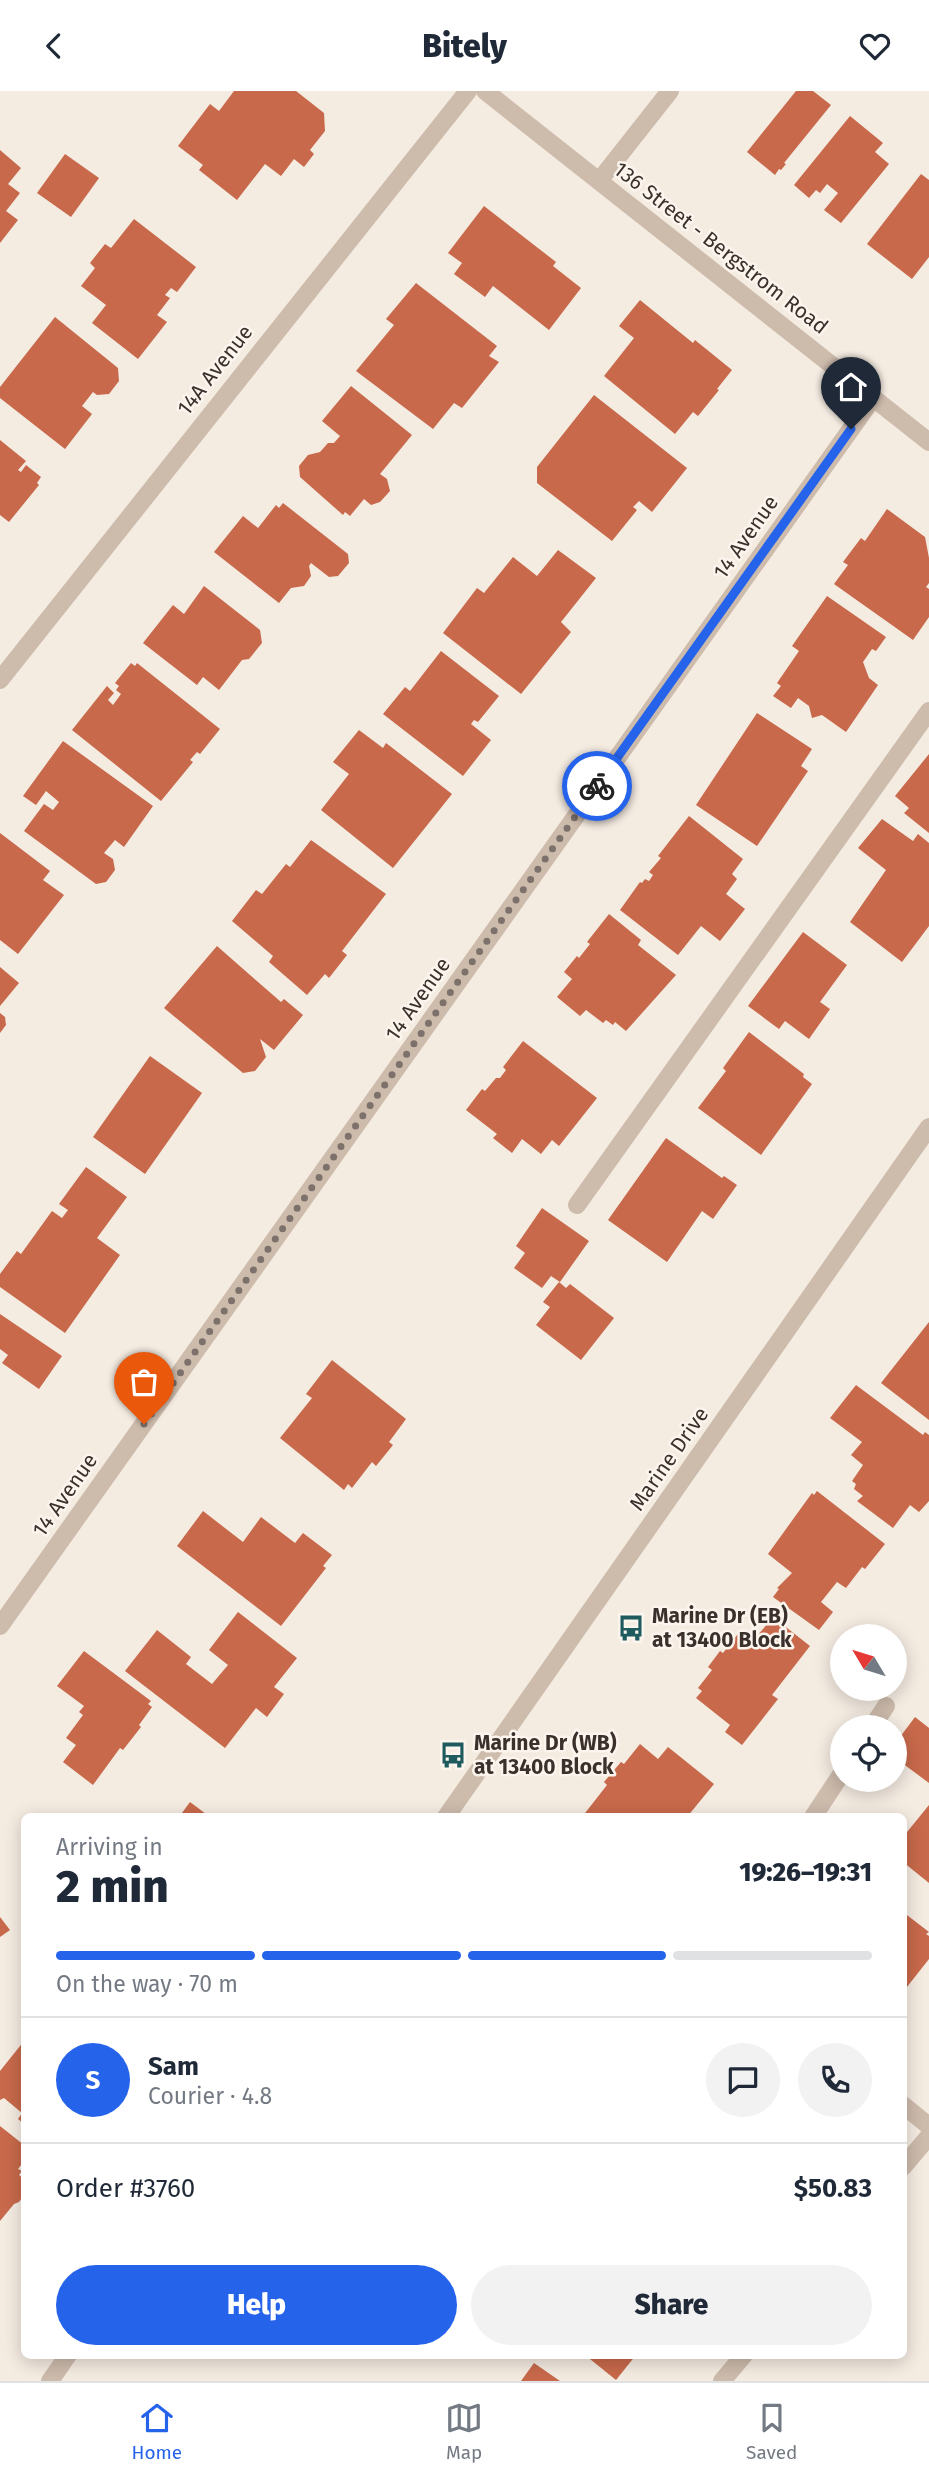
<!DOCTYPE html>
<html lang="en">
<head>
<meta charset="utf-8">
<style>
	:root { --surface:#fff; --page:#f2f2f3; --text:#1f2937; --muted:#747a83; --line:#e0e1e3; --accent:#2563eb }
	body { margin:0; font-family:"Fira Sans",sans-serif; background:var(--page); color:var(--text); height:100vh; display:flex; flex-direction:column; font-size:26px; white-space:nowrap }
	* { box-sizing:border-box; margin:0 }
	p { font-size:23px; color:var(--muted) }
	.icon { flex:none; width:38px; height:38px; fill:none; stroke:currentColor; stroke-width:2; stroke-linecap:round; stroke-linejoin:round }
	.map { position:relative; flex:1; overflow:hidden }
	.panel { position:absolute; left:21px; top:1722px; width:886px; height:546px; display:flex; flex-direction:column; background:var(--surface); border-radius:10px; box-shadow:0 4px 18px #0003 }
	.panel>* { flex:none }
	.needle { width:46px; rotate:308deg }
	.fabs { position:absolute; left:830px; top:1533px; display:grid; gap:14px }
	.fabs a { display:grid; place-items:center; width:77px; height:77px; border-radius:50%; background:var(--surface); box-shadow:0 4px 18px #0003; font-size:35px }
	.pin { position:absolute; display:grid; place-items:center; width:60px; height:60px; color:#fff; margin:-72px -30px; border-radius:50% 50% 50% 0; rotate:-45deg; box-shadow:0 0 7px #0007 }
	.pin .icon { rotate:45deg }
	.courier { position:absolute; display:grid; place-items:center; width:70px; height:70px; margin:-35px; border:5px solid #2563eb; border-radius:50%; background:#fff; color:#222; box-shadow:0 2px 9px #0007 }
	.headline em { font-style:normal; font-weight:800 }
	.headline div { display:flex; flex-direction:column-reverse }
	.headline { display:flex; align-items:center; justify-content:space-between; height:119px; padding:0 35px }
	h1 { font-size:46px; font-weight:800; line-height:52px }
	.bar { display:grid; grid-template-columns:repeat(4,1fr); gap:10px 7px; align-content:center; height:84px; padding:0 35px }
	.bar i { height:9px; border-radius:5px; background:var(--line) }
	.bar .on { background:var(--accent) }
	.bar p { grid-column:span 4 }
	.line { display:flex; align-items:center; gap:18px; padding:0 35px; border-top:2px solid var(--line) }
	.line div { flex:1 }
	.round { display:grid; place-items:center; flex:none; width:74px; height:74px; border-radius:37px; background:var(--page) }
	.cta { display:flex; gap:14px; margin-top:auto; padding:14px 35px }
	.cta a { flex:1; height:80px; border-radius:42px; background:var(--accent); color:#fff; font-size:28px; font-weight:800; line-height:80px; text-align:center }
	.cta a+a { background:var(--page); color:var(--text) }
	header { display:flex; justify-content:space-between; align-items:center; height:91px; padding:0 35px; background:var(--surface); font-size:32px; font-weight:800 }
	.menu { display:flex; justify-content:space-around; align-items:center; height:98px; border-top:2px solid var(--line); background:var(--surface); font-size:19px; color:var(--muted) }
	.menu a { display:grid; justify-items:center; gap:4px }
	.menu .on { color:var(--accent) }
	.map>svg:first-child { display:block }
</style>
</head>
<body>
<header><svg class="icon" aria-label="back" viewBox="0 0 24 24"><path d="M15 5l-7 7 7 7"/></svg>Bitely<svg class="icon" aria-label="heart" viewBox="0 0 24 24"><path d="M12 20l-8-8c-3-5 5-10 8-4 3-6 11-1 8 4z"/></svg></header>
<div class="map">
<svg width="929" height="2290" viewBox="0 0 929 2290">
	<rect width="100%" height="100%" fill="#f4ebe1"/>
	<!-- building -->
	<g fill="#c8694b">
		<path d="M234,0H296L324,22L325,40L310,59L314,63L304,76L294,68L281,85L265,73L237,109L199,79L203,74L178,55L210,13L219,20Z"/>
		<path d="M796,0H813L831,14L784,72L786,73L781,79L779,78L775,84L747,61Z"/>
		<path d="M850,25L883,52L875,61L889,73L841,132L824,119L838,102L827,93L820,102L816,99L809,107L794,94Z"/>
		<path d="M0,59L21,77L8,93L20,102L6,120L18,129L0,152Z"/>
		<path d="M65,63L99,87L71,126L37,102Z"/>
		<path d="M921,83L929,89V166L912,188L867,153Z"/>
		<path d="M484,115L556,171L553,175L581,197L549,239L493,195L485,206L454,183L462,172L448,162Z"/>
		<path d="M134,128L196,176L177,201L171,197L165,204L170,207L157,224L167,231L138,268L92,232L106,214L81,195L95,177L90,172L105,153L111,157Z"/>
		<path d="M416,192L497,255L489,265L499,271L462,317L454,312L433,338L356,280L394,234L386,228Z"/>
		<path d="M640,209L693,252L695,249L732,279L717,298L719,299L698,325L693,321L675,343L604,285L634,247L619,235Z"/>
		<path d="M55,226L118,277L119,290L109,303L97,304L93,301L82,315L92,323L65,358L0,307V296Z"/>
		<path d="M351,295L412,344L380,383L387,388L390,400L380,411L371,414L364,408L350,425L345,421L343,424L300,386L299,375L308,364L320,361L328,352H334L340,345L322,330Z"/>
		<path d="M594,304L687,377L652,421L639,410L633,416L637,419L612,450L537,392V376Z"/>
		<path d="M0,349L26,370L18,379L21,381L26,374L41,386L37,392L39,394L9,431L0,424Z"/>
		<path d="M283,412L348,463L349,472L338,485L329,486L311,472L309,475L311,485L304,495L291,497L279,512L214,461L243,425L258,437L276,414L279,417Z"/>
		<path d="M887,418L925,446L929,467V492L926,496L929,498V526L913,549L834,493L848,474L843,471L861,447L865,450Z"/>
		<path d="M558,459L596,487L561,531L571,541L521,603L443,542L477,497L484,502L513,466L537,485Z"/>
		<path d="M204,495L260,539L262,552L249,568L242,569L219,599L203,586L197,594L143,552L173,514L184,523Z"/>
		<path d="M827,505L886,546L876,560L872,558L863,571L869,587L878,594L846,641L822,624L812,627L809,615L798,607L791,617L773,605L781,595L777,592L799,560L792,555Z"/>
		<path d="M441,560L499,605L478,631L474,629L471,633L491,649L463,685L383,623L405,596L410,600Z"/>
		<path d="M131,572L135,575L137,572L220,638L200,663L197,661L190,669L193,671L161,710L72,639L107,595L114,602L108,609L113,614L121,603L116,599L119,595L115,592Z"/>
		<path d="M757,622L812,658L801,675L808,680L757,755L696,714Z"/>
		<path d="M359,639L383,657L386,652L452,703L393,777L321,719L349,683L333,671Z"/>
		<path d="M63,650L153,715L124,756L115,749L104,762L113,768L115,779L106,791L96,793L24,740L44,713L53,719L59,711L46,700L36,714L23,705Z"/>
		<path d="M929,663V742L904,722L909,717L895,705Z"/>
		<path d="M689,725L743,768L732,783L737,788L726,803L745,818L720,850L701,835L678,864L620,819L640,791L642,792L645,788L649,790L653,784L649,781L661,767L658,765Z"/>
		<path d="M882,728L913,750L918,743L929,752V835L902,871L850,831L886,779L858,757Z"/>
		<path d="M0,742L50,780L43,789L64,804L18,863L0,849Z"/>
		<path d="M311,749L386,803L342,860L347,864L329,887L325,883L307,904L269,871L273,865L232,830L256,799L262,803L286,773L290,776Z"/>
		<path d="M609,823L641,849L638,854L676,884L626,940L615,931L613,934L606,929L603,932L586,919L580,925L557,906L572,888L564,881L577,865L579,867L590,853L587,851Z"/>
		<path d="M803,841L847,874L820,911L830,918L809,948L785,930L779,938L748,915Z"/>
		<path d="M217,855L281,911L284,908L303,924L274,959L260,948L266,966L255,980L243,982L164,917Z"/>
		<path d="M0,876L19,892L0,915Z"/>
		<path d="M0,922L5,926L6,934L0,942Z"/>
		<path d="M749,941L804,983L803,986L812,993L761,1064L698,1017L726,980L723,977Z"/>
		<path d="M523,950L597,1007L559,1055L552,1049L541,1063L522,1048L512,1062L493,1047L497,1043L466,1019L482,998L485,1000L496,987H500L506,979L503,976Z"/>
		<path d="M150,965L202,1002L145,1083L93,1046Z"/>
		<path d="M666,1047L722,1087L724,1085L737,1094L713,1128L702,1120L667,1171L608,1129Z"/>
		<path d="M86,1076L127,1106L97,1147L120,1164L65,1242L0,1196V1183L17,1160L21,1163L52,1120L62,1127L68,1119L59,1113Z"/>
		<path d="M542,1117L589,1150L560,1191L551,1185L542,1197L514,1177L525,1162L516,1155Z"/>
		<path d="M559,1191L566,1197L570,1193L614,1227L581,1269L536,1234L550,1216L543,1211Z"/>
		<path d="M0,1223L62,1265L39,1298L2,1272L8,1264L0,1258Z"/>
		<path d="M929,1231V1329L881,1292Z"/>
		<path d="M332,1269L406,1328L389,1351L393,1354L376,1375L372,1371L352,1397L348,1393L344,1399L280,1347L312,1307L306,1303Z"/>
		<path d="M856,1294L923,1344L925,1341L929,1344V1410L919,1421L910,1414L893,1437L857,1410L863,1405L854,1398L856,1393L852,1390L863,1374L851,1364L862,1351L830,1327Z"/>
		<path d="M817,1400L885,1453L865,1478L862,1476L846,1497L837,1491L821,1511L833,1521L819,1539L773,1506L779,1498L777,1497L792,1482L768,1463L812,1402L814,1404Z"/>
		<path d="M203,1420L243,1451L261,1426L295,1452L303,1442L332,1464L323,1475L326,1477L281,1535L177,1455Z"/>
		<path d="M238,1521L297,1567L274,1596L284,1603L267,1626L256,1617L225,1657L125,1580L157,1539L191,1566L186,1573L212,1593L228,1574L209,1559Z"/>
		<path d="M773,1526L810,1555L772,1604L778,1608L742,1654L725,1641L730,1634L696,1607L702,1600L698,1597L712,1579L708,1576L720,1560L723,1562L741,1539L749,1545L753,1540L758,1544Z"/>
		<path d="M84,1560L151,1610L148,1613L152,1616L139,1634L141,1636L123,1659L120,1657L93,1694L63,1671L76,1654L66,1647L83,1624L79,1621L84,1615L57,1595Z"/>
		<path d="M915,1626L929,1637V1692L894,1666V1654Z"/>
		<path d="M640,1653L658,1668L668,1656L714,1693L687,1726H582L607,1694L604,1691L621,1671L624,1673Z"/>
		<path d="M190,1711L210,1726H179Z"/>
		<path d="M929,1714V1792L903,1771V1746Z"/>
		<path d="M903,1821L929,1841L926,1843L929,1845V1868L903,1901Z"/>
		<path d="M0,1826L10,1839L0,1846Z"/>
		<path d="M24,1950V2033L18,2028L22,2022L4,2007L0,2009V1980Z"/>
		<path d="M0,2035L24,2054V2070L18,2078L22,2080L19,2084L24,2088V2104L19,2111L14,2113L0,2130Z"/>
		<path d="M585,2264H636L616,2289Z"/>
		<path d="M534,2272L560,2290H521Z"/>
	</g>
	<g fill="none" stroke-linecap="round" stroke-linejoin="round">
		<!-- minor -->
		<g stroke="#cdbbac" stroke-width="18">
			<path d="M485,0L929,351"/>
			<path d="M599,90L670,0"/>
			<path d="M0,589L468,0"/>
			<path d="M577,1114L929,620"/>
			<path d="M0,1535L873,307"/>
			<path d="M872,1636L886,1615"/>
			<path d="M446,1726L929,1036"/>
			<path d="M813,1726L842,1682"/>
			<path d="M903,2014L929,2035"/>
			<path d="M903,2076L929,2045"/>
			<path d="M50,2290L68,2264"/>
			<path d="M722,2290L744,2264"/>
		</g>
	</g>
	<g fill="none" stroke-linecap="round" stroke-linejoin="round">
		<!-- done -->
		<path stroke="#7c716b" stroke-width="7" stroke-dasharray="0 12.6" d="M144,1333L597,695"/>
		<!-- route -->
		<path stroke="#2563eb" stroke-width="9" d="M597,695L851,338"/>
	</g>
	<!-- icons -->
	<defs>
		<g id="bus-bare" transform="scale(2.1)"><path d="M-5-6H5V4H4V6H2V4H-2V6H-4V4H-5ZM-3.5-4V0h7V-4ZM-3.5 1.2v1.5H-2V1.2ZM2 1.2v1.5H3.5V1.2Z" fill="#1f5a5e" stroke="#fbf5ee" stroke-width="2.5" paint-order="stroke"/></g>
	</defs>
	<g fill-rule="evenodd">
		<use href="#bus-bare" x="631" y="1537"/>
		<use href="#bus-bare" x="453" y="1664"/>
	</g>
	<g text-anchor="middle" stroke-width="5" stroke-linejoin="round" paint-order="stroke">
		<!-- street labels -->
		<g font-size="21" fill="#3b302b" stroke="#fbf5ee">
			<text transform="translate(721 157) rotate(38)" y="7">136 Street - Bergstrom Road</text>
			<text transform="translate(215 279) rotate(-52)" y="7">14A Avenue</text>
			<text transform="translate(746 446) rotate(-55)" y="7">14 Avenue</text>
			<text transform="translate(418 908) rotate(-55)" y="7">14 Avenue</text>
			<text transform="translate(669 1368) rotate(-55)" y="7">Marine Drive</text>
			<text transform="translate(65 1404) rotate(-55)" y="7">14 Avenue</text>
		</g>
		<!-- poi labels -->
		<g font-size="21" font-weight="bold" fill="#3b302b" stroke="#fbf5ee" text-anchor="start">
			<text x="652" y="1532">Marine Dr (EB)<tspan x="652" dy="24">at 13400 Block</tspan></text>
			<text x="474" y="1659">Marine Dr (WB)<tspan x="474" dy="24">at 13400 Block</tspan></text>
		</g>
	</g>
</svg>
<div class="fabs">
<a><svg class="needle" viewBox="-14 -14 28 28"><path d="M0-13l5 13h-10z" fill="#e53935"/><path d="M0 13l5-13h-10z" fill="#747a83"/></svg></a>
<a><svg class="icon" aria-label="locate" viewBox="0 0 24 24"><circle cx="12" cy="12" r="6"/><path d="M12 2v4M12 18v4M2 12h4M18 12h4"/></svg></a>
</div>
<div class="pin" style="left:144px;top:1333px;background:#ea580c"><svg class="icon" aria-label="bag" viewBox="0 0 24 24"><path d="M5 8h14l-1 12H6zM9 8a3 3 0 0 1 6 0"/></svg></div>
<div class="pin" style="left:851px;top:338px;background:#1f2937"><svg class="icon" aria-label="home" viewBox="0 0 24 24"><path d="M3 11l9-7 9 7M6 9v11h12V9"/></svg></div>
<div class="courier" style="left:597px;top:695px"><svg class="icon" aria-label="bike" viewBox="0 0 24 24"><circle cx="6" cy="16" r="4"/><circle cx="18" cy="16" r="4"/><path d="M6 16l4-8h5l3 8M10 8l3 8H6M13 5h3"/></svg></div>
<section class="panel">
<div class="headline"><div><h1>2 min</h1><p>Arriving in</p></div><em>19:26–19:31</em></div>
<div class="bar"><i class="on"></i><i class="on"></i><i class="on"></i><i></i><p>On the way · 70 m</p></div>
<div class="line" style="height:126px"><b class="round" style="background:var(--accent);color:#fff">S</b><div><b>Sam</b><p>Courier · 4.8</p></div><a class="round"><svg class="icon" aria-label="chat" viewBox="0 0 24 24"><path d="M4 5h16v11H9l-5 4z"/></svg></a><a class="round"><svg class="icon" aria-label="phone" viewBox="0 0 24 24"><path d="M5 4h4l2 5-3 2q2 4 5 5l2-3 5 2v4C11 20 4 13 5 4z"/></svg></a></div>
<div class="line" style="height:91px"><div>Order #3760</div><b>$50.83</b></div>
<div class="cta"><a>Help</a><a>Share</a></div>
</section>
</div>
<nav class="menu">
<a class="on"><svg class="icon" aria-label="home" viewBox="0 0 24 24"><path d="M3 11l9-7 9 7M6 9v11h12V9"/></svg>Home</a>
<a><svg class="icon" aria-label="map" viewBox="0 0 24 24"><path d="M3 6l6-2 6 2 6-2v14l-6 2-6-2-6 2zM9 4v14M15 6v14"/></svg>Map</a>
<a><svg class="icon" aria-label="saved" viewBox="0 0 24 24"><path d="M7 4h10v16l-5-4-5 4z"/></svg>Saved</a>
</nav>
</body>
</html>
